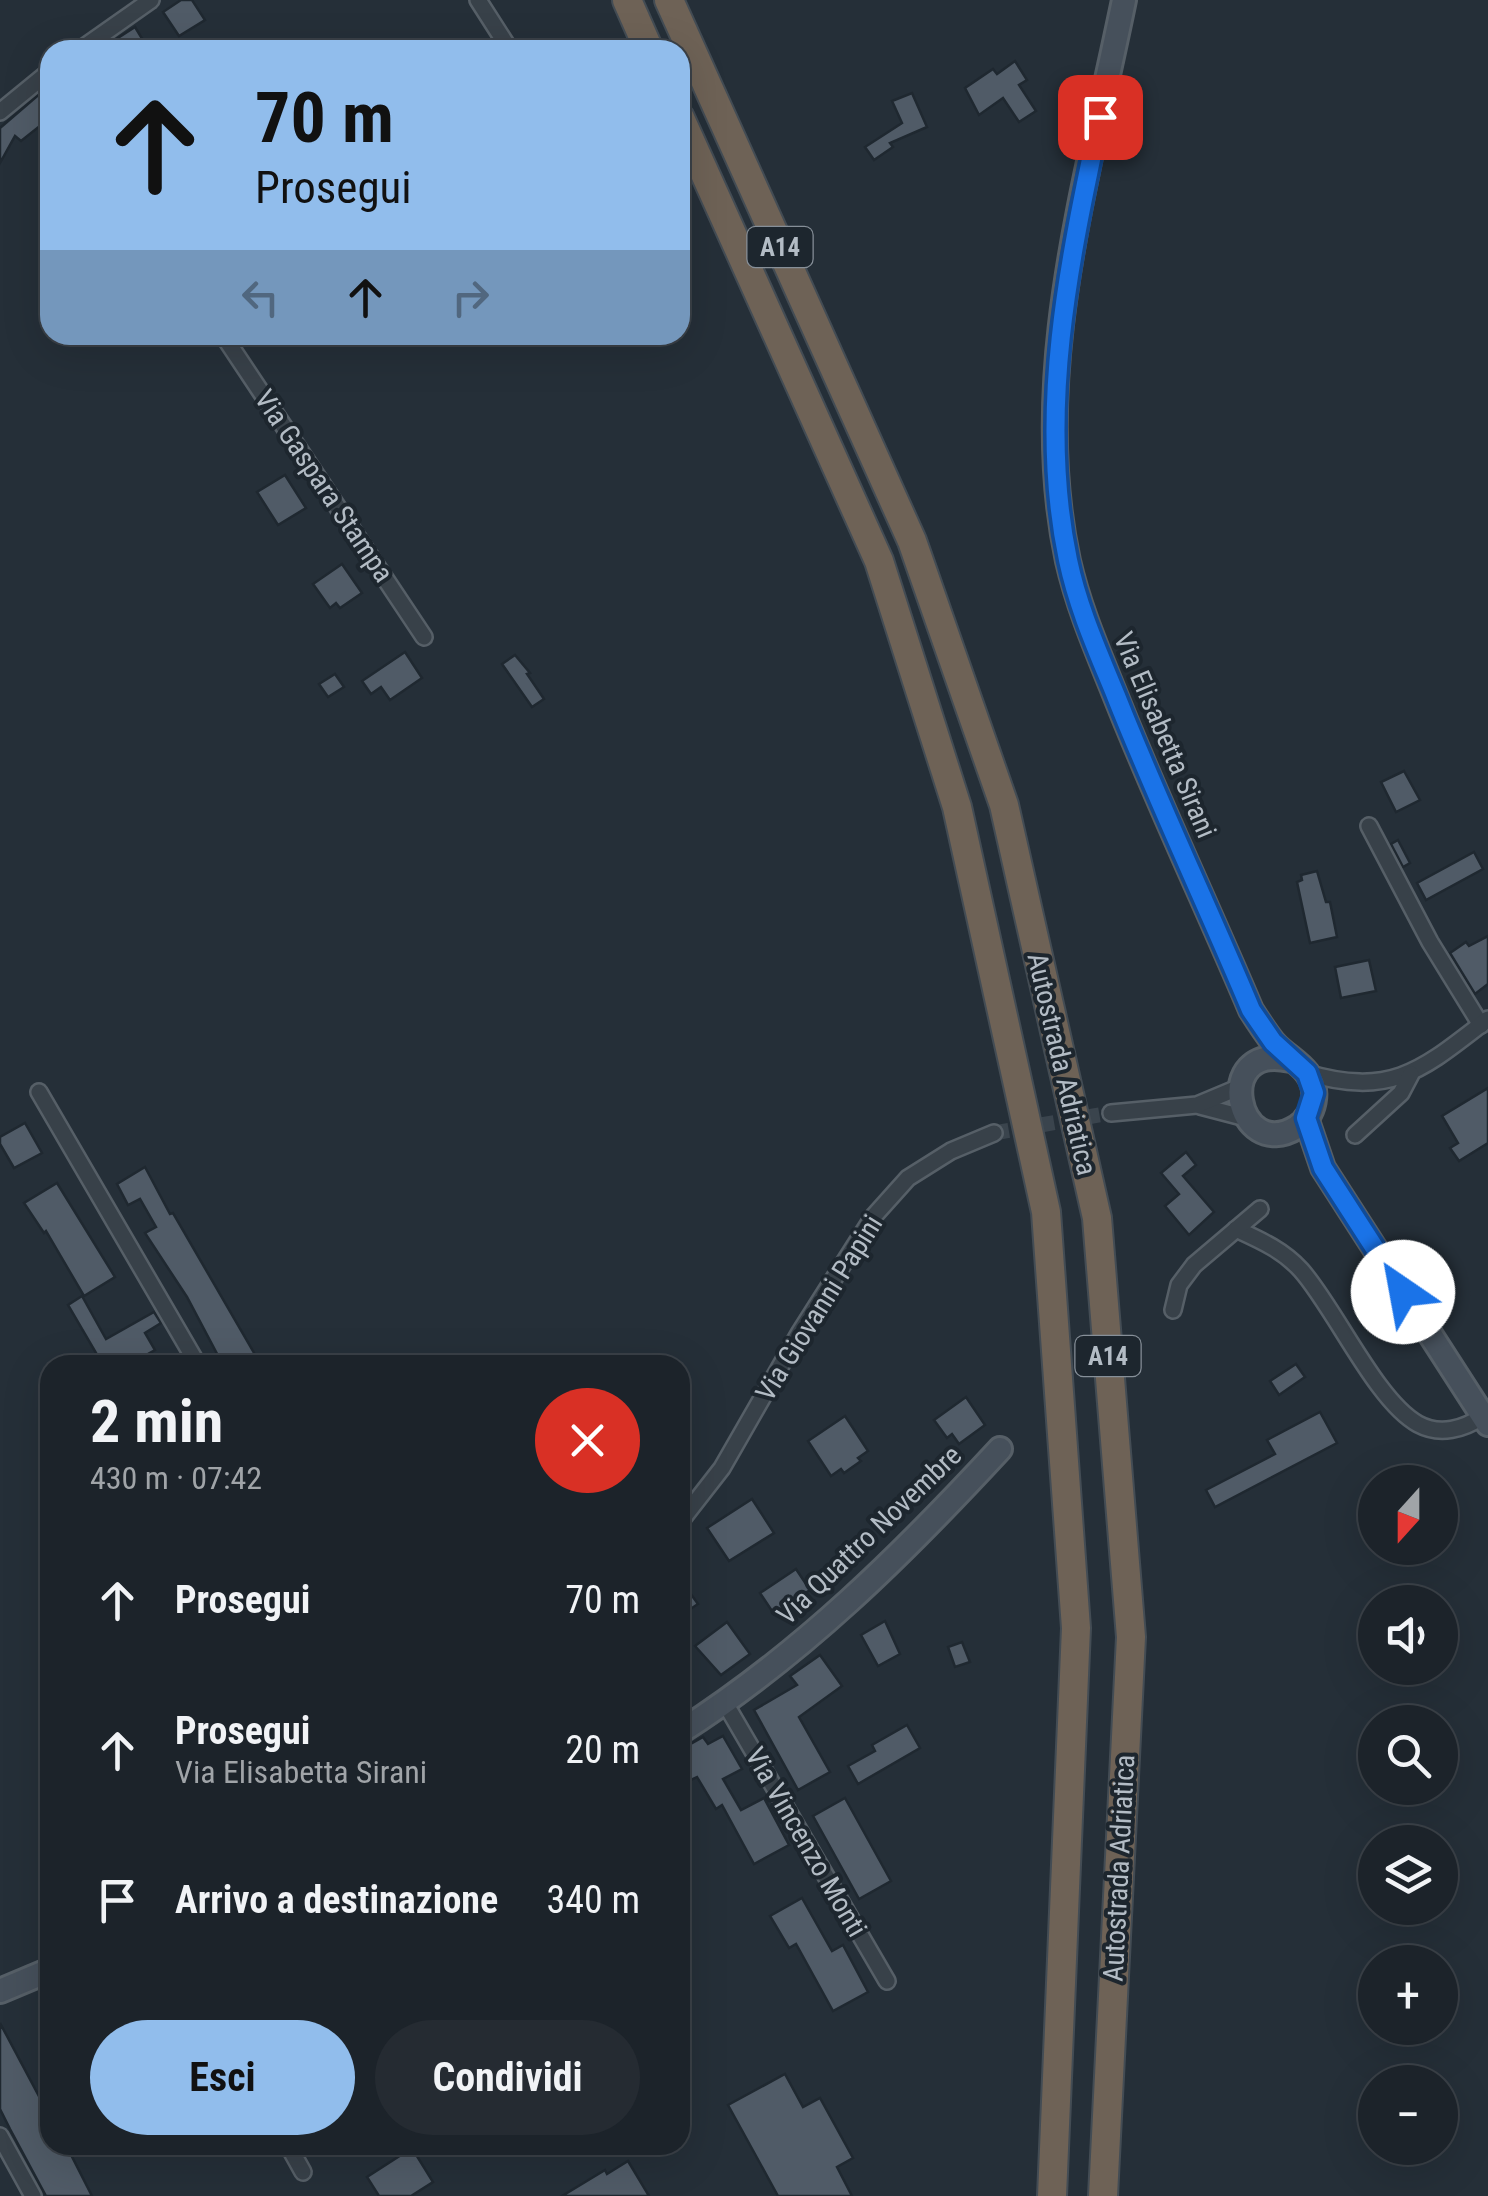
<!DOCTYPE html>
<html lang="it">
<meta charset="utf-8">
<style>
body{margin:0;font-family:"Roboto Condensed",sans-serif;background:#252b32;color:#f1f3f6;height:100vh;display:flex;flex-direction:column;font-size:38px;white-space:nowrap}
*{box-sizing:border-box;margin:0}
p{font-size:32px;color:#a0a4a8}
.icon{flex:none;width:55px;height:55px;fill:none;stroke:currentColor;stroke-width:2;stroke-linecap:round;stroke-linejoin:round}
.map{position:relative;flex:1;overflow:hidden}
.drawer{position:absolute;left:40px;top:1355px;width:650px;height:800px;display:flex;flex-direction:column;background:#1c232a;border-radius:30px;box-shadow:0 10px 40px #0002,0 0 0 2px #3a4047}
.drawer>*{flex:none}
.guide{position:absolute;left:40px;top:40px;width:650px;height:305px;border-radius:30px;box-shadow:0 10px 40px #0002,0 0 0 2px #3a4047;background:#91bdec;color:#111;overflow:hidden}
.needle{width:65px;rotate:201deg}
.controls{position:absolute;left:1358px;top:1465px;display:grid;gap:20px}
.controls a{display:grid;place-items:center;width:100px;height:100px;border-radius:50%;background:#1c232a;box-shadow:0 10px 40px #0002,0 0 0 2px #3a4047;font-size:50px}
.pin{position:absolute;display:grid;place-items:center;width:85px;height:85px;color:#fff;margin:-42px;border-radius:20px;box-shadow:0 5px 15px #0006}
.me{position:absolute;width:110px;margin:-55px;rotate:327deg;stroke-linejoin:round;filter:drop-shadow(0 0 8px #0008)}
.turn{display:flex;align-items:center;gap:35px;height:210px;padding:0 50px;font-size:45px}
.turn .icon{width:130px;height:130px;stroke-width:2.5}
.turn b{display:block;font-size:70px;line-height:85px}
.lanes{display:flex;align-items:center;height:95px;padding:0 50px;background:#0003;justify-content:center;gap:50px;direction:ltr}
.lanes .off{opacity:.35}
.round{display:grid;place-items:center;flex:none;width:105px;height:105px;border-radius:52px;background:#252b32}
.headline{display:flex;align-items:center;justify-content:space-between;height:170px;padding:0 50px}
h1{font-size:60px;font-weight:700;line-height:75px}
.cta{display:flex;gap:20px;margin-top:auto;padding:20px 50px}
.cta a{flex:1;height:115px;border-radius:60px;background:#91bdec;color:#111;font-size:40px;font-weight:700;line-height:115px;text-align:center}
.cta a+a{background:#252b32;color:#f1f3f6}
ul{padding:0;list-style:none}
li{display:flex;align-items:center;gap:30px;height:150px;padding:0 50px}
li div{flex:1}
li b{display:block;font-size:38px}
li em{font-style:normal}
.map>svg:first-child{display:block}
.building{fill:#505b67;stroke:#1f2830;stroke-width:2.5}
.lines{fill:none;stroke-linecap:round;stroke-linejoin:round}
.street-tunnel{stroke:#3a444d;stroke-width:15;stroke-dasharray:15 8;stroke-linecap:butt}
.street-casing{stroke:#565f67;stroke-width:20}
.secondary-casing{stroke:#565f67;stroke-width:28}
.highway-casing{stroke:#434c54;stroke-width:32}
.street{stroke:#384149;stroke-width:15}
.secondary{stroke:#46505b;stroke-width:22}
.highway{stroke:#6e6256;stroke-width:28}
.route-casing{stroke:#114b97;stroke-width:25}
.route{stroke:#1a73e8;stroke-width:18}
.labels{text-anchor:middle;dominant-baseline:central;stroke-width:8;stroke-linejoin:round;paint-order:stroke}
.shield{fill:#1d262e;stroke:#868f98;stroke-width:2.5}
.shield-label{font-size:25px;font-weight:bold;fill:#b3bcc5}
.street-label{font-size:28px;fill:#b3bcc5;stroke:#1d262e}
</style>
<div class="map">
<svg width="1488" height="2196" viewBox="0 0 1488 2196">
<rect width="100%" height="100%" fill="#252f38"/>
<!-- building -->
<g class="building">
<polygon points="181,0 192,0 205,20 179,36 163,12"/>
<polygon points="135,27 149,50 100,50 107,45"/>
<polygon points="1015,61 1027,80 1019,85 1036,111 1019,122 1003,98 979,115 965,88 993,69 997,74"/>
<polygon points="43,91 50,100 50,118 21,141 15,136 0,163 0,128"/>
<polygon points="912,93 927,127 890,143 893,147 874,160 865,147 902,123 892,101"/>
<polygon points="285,475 306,508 278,525 257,492"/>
<polygon points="342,564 362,593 340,608 336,603 330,608 313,584"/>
<polygon points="405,652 422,678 390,700 381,687 371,694 362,681"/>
<polygon points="515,655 530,673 527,674 544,699 532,707 502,664"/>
<polygon points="335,674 344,687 328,697 319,684"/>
<polygon points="1404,771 1420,800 1396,812 1381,782"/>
<polygon points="1398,840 1410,863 1403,867 1391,844"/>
<polygon points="1474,852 1483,869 1426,900 1417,883"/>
<polygon points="1317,871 1326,902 1330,902 1337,937 1310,943 1297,882 1302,880 1301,875"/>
<polygon points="1488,936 1488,984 1475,994 1450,953 1466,942 1469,946"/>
<polygon points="1369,960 1376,991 1341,998 1335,967"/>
<polygon points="1488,1088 1488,1143 1459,1161 1450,1148 1458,1143 1442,1116"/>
<polygon points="25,1123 42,1153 14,1168 0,1144 0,1137"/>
<polygon points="1186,1152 1196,1165 1183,1176 1214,1212 1189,1235 1165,1206 1179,1194 1161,1173"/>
<polygon points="145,1167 170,1214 173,1213 261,1365 223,1365 187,1297 145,1233 156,1227 140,1199 128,1205 117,1184"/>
<polygon points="57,1183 115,1277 84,1296 46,1231 44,1233 24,1203"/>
<polygon points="82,1296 106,1339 154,1312 161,1323 145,1333 155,1350 128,1365 103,1365 68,1305"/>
<polygon points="1296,1364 1305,1377 1279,1395 1270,1381"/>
<polygon points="966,1397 985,1425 959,1444 952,1434 947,1438 934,1420"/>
<polygon points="1320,1412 1337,1443 1215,1507 1206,1490 1275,1454 1267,1440"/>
<polygon points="845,1416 868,1451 858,1458 861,1461 844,1473 841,1469 831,1476 808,1441"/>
<polygon points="752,1499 774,1533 729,1561 707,1528"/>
<polygon points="796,1569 810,1590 774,1614 760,1593"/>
<polygon points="680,1579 698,1604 680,1616"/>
<polygon points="885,1621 900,1654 878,1666 861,1635"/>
<polygon points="727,1622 750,1654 721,1675 695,1646"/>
<polygon points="962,1642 970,1662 955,1667 948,1647"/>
<polygon points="820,1655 842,1686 799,1717 830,1772 798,1790 754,1710 797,1685 790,1676"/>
<polygon points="907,1725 920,1748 858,1784 848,1766 875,1751 872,1745"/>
<polygon points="723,1736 742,1769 723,1779 741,1810 764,1798 789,1845 754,1864 722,1805 716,1809 697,1777 680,1785 680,1750 703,1737 708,1744"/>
<polygon points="845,1798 891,1881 859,1899 813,1816"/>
<polygon points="802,1898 832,1951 843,1945 868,1992 833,2011 796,1944 789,1948 770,1916"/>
<polygon points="0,2023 50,2117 50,2145 66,2145 92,2196 46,2196 10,2129 0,2109"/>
<polygon points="785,2074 803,2107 820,2098 853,2158 837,2167 852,2196 778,2196 728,2105"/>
<polygon points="412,2148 433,2182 411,2196 379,2196 367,2177"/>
<polygon points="628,2161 649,2196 562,2196 605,2170 607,2174"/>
</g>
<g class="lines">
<!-- street-tunnel -->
<polyline class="street-tunnel" points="994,1133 1111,1113"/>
<!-- street casing -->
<g class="street-casing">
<g id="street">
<polyline points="478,0 510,50"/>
<polyline points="80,50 151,0"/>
<polyline points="0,112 50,71"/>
<polyline points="223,335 424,637"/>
<polyline points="1369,826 1430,942 1481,1025"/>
<path d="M1307,1073c86,25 116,-4 181,-54"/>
<polyline points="39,1092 198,1365"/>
<polyline points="1200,1106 1246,1118"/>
<polyline points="1111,1113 1197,1105 1240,1087"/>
<polyline points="1355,1135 1401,1093 1411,1074"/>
<path d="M1236,1229c24,11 47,21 65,41 34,38 75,131 117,154 22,12 46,5 65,-8"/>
<polyline points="1173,1310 1179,1285 1194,1265 1260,1209"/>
<polyline points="680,1522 722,1468 800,1332 873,1217 908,1178 951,1151 994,1133"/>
<polyline points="725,1703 887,1981"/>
<polyline points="0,2136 33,2196"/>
<polyline points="288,2145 303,2172"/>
</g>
</g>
<!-- secondary casing -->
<g class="secondary-casing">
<g id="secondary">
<path d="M1124,0c-37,182 -96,375 -56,561 11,48 30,91 48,136 42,106 91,209 135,313 7,11 14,22 22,32 10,12 25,19 34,31 13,17 8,42 -10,54 -61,38 -86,-86 -7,-67"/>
<polyline points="1306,1118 1323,1168 1488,1424"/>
<path d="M680,1732c122,-78 222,-177 320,-283"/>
<polyline points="0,1991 50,1970"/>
</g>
</g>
<!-- highway casing -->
<g class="highway-casing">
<g id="highway">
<polyline points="627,0 649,50"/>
<polyline points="669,0 912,541 1004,805 1097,1218 1131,1637 1103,2196"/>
<polyline points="680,118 879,561 957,807 1046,1212 1076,1628 1052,2196"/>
</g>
</g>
<!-- street -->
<use href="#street" class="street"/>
<!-- secondary -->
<use href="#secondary" class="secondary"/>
<!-- highway -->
<use href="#highway" class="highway"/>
</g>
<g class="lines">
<!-- route casing -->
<g class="route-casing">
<path id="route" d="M1100,117c-31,145 -63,295 -32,443 10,48 30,92 48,136 42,106 91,209 135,314l22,32 34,31 7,20 -8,25 17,50 80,124"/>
</g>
<!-- route -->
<use href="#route" class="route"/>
</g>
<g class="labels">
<!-- shield labels -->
<g class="shield">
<rect x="747.5" y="227" width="65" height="40" rx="8"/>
<rect x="1075.5" y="1336" width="65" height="40" rx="8"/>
</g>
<g class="shield-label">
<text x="780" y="247">A14</text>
<text x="1108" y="1356">A14</text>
</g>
<!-- street labels -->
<g class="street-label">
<text transform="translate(324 486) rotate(56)">Via Gaspara Stampa</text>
<text transform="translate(1165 735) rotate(67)">Via Elisabetta Sirani</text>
<text transform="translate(1062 1064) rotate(77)">Autostrada Adriatica</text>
<text transform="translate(819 1308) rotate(-58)">Via Giovanni Papini</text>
<text transform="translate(869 1535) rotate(-44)">Via Quattro Novembre</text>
<text transform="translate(806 1842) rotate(60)">Via Vincenzo Monti</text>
<text transform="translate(1119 1868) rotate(-87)">Autostrada Adriatica</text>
</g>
</g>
</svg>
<div class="controls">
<a><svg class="needle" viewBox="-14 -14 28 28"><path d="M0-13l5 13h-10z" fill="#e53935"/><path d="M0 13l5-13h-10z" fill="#a0a4a8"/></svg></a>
<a><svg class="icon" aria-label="sound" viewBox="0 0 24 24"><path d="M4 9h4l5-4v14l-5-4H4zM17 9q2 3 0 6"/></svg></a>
<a><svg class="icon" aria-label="search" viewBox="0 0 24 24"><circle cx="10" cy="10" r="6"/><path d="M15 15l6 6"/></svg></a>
<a><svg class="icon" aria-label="layers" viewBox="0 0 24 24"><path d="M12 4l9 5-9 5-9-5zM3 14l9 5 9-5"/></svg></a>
<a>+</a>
<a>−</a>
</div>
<div class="pin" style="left:1100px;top:117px;background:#d93025"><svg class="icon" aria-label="arrive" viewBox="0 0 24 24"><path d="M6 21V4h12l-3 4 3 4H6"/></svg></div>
<svg class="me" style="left:1403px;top:1292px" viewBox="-20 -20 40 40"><circle r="19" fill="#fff"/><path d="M0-13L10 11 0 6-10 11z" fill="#1a73e8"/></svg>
<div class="guide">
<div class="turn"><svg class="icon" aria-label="ahead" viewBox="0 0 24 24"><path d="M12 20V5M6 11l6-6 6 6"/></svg><div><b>70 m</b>Prosegui</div></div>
<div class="lanes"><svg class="icon off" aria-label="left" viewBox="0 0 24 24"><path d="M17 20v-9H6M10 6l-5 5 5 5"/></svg><svg class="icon" aria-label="ahead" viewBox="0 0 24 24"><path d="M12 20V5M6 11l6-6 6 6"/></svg><svg class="icon off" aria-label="right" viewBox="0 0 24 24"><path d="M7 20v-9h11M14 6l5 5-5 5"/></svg></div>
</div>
<section class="drawer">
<div class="headline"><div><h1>2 min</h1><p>430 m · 07:42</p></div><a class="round" style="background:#d93025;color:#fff"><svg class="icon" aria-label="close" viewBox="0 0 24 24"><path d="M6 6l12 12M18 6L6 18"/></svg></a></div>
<ul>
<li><svg class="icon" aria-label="ahead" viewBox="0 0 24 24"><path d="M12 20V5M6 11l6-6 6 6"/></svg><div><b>Prosegui</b></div><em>70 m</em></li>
<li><svg class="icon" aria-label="ahead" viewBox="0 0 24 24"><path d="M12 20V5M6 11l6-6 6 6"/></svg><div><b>Prosegui</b><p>Via Elisabetta Sirani</p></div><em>20 m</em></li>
<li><svg class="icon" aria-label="arrive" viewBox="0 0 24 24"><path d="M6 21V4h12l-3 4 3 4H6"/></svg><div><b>Arrivo a destinazione</b></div><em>340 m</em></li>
</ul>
<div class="cta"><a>Esci</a><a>Condividi</a></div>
</section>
</div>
